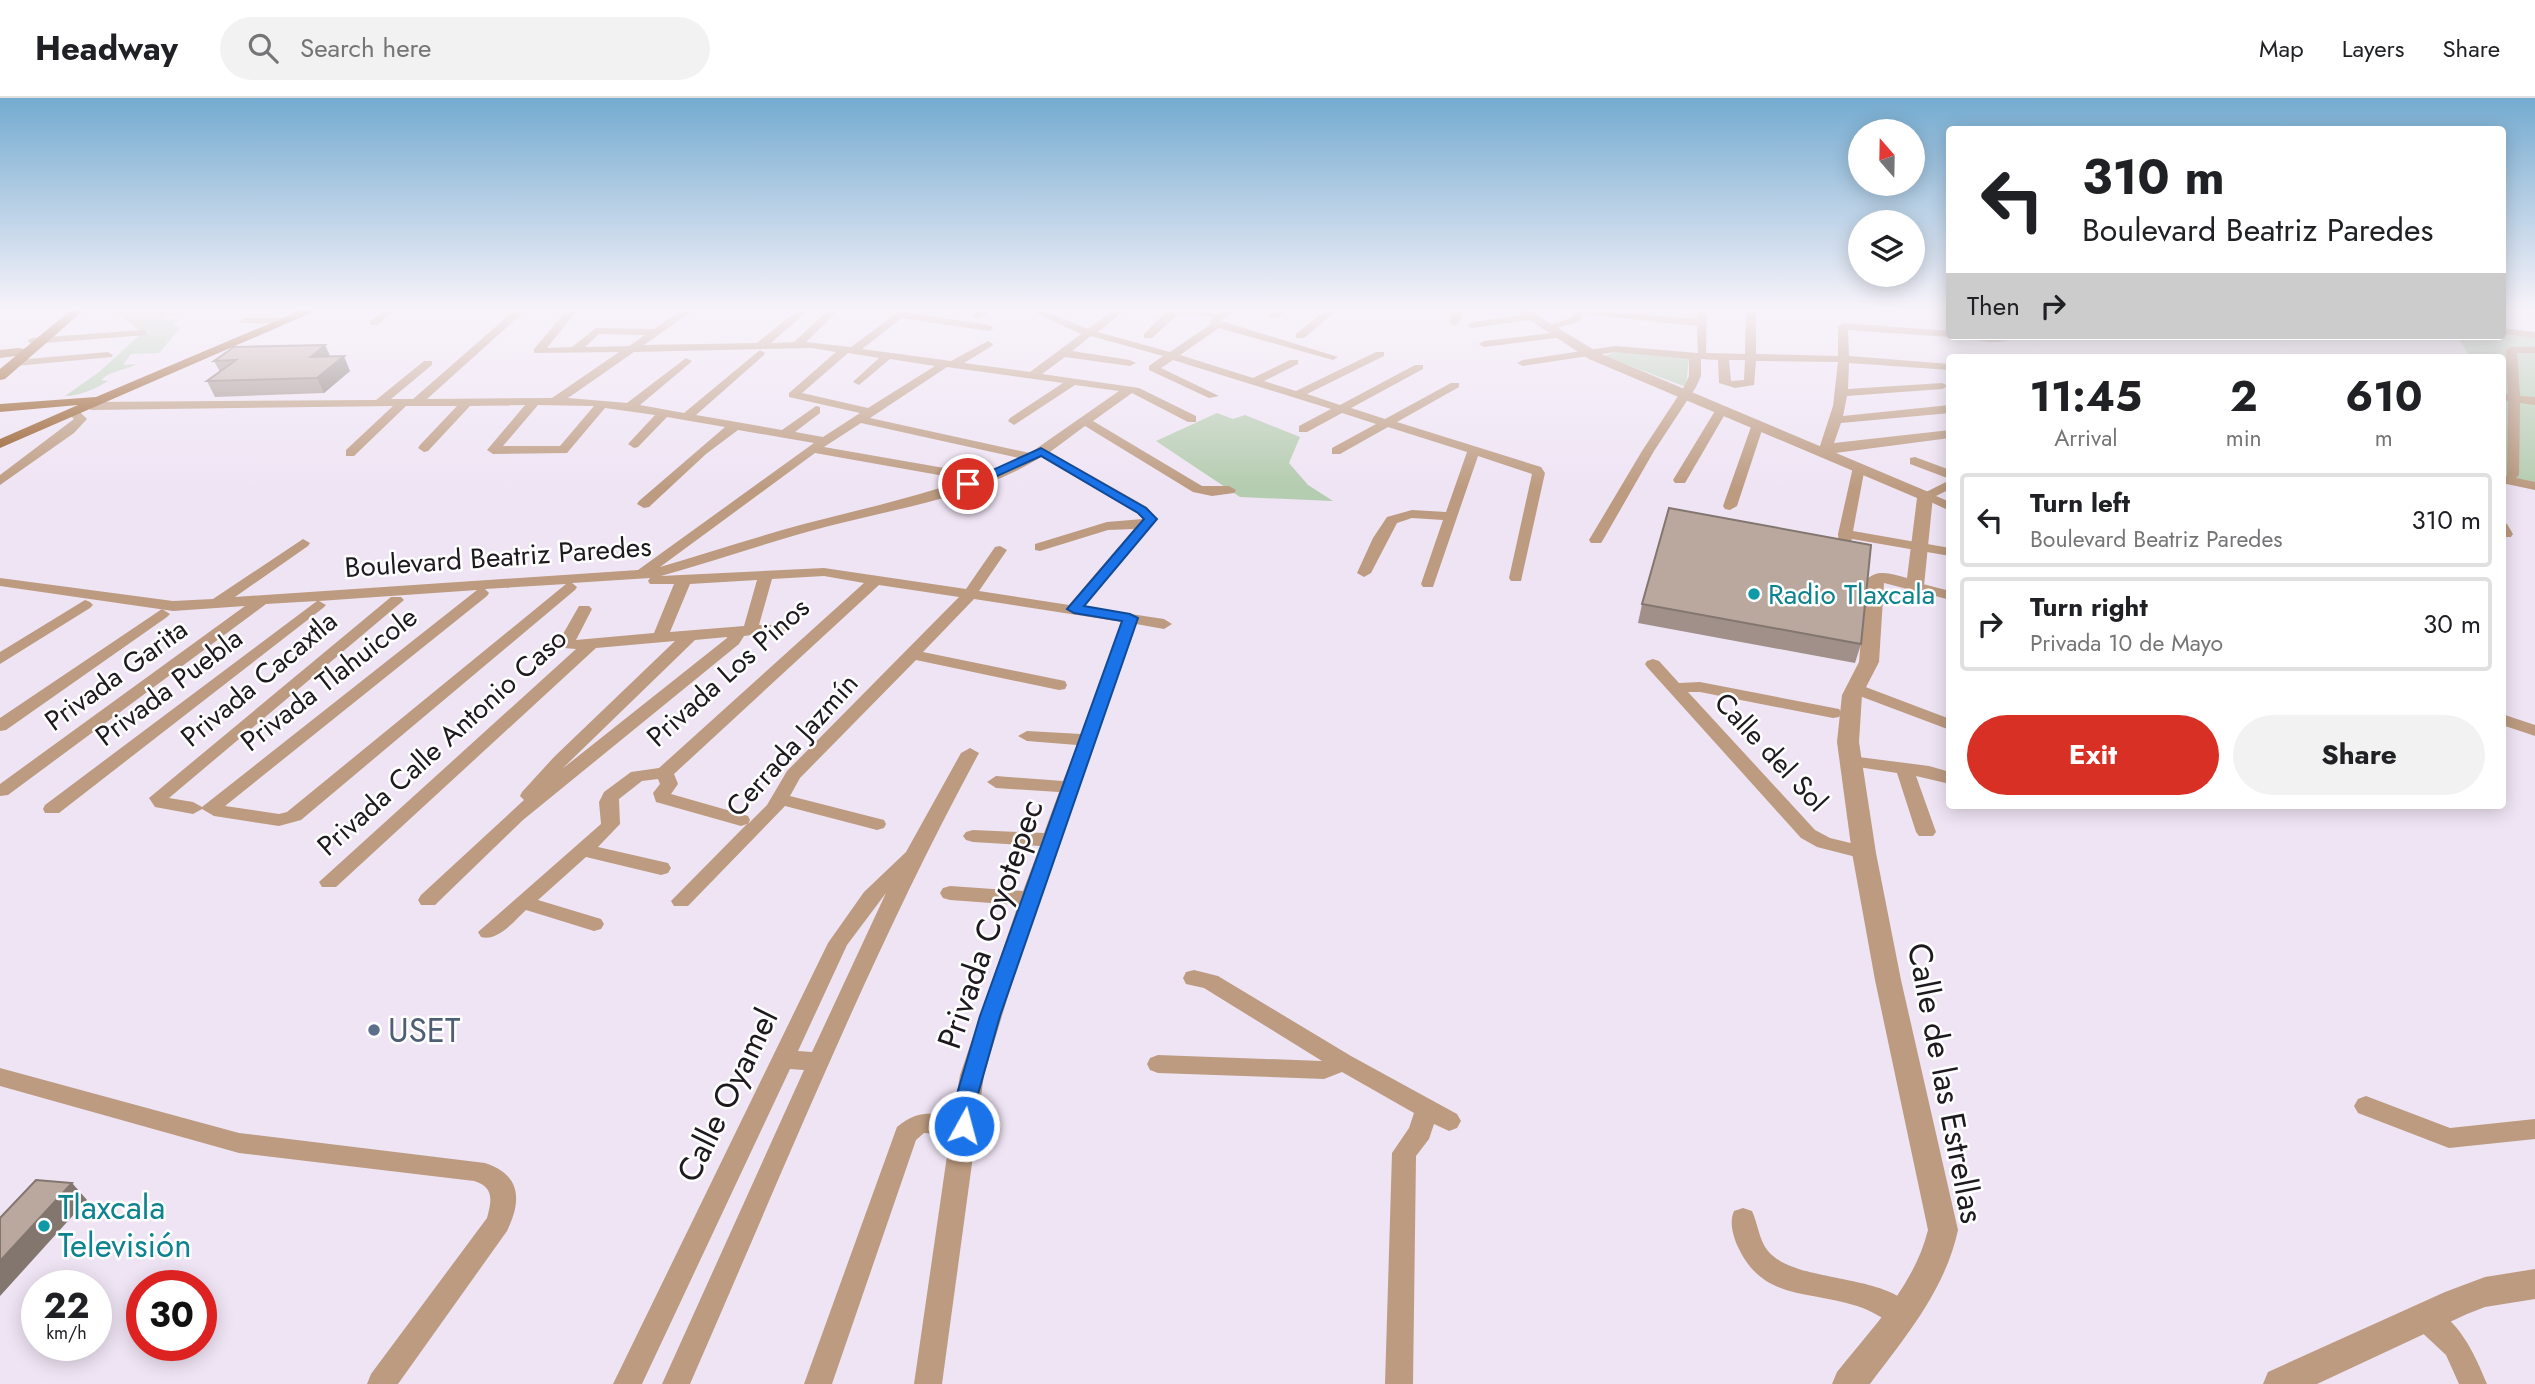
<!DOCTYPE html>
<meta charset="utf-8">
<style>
body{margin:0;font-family:Jost,sans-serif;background:#f2f2f2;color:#202124;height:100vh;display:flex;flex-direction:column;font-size:26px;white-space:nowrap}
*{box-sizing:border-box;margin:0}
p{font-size:23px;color:#757577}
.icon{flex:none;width:38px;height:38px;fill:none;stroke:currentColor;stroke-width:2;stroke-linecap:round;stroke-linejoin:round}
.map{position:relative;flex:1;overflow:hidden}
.sheet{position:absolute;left:1946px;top:256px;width:560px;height:455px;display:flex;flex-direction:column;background:#fff;border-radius:7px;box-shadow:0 4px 18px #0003}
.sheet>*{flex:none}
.top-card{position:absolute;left:1946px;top:28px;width:560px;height:214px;border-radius:7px;box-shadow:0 4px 18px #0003;background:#fff;color:#202124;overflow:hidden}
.needle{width:46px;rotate:340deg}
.controls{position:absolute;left:1848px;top:21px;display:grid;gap:14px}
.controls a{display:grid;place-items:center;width:77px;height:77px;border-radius:50%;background:#fff;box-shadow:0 4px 18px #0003;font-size:35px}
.speed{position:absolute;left:21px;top:1172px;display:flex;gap:14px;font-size:35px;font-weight:700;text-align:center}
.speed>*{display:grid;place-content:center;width:91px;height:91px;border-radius:50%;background:#fff;box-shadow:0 4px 18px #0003;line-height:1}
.speed small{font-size:18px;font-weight:400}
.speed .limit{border:10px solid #d22;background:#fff;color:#111}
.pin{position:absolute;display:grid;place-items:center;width:60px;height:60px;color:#fff;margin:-30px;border:4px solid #fff;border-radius:50%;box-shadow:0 2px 7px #0007}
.me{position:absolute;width:77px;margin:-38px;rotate:7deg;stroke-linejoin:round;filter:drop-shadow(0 0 5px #0008)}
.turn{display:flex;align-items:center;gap:24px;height:147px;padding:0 21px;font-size:32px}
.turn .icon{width:91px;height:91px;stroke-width:2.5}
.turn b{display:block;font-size:49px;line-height:60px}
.then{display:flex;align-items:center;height:66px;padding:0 21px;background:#0003;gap:14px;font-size:26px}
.eta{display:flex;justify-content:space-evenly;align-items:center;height:119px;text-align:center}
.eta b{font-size:42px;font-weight:700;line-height:49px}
.primary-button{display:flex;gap:14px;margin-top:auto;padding:14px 21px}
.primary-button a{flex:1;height:80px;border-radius:42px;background:#d93025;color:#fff;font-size:28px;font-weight:700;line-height:80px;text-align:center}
.primary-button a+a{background:#f2f2f2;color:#202124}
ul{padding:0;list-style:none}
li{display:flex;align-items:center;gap:21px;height:94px;margin:0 14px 10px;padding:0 7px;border:4px solid #e0e0e0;border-radius:7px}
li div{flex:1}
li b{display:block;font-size:26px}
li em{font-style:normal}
header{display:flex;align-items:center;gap:42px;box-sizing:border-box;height:98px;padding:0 35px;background:#fff;border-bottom:2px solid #e0e0e0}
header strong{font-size:33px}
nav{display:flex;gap:38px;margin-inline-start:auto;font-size:24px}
.search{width:490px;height:63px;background:#f2f2f2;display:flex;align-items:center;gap:18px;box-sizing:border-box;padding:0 24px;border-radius:38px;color:#757577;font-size:26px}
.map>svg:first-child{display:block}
.green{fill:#b4ccaf}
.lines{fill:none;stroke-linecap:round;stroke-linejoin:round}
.minor{fill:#bc9b80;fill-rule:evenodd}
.tertiary{fill:#bc9b80;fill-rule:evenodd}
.secondary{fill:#a5744d;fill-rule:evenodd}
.primary{fill:#935822;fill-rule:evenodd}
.wall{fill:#a09089}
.shaded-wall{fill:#82766f}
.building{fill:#baa89f;stroke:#82766f;stroke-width:2}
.route{fill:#1a73e8;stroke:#114b97;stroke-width:2}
.culture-dot{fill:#0f9aa8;stroke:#fff;stroke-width:2.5}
.service-dot{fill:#5c6f8a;stroke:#fff;stroke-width:2.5}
.labels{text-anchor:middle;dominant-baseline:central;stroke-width:5;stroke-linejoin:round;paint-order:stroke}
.street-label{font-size:28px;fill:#1d191f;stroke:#fff}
.culture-label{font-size:28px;fill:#0d838f;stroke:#fff;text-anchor:start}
.near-street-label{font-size:33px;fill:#1d191f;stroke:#fff}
.near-service-label{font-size:33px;fill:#4e5e75;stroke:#fff;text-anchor:start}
.near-culture-label{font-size:33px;fill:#0d838f;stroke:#fff;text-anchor:start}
</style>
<header>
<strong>Headway</strong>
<div class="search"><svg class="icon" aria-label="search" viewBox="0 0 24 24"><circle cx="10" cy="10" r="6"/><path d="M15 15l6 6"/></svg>Search here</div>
<nav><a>Map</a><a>Layers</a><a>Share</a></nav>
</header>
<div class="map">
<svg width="2535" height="1286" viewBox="0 0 2535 1286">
<rect width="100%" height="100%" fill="#efe4f4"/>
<!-- green -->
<g class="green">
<path d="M113,211h65l2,1 -3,5 -14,2 -2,3 19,-1 -7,7 8,1 -22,26 -28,1 -8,11 14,-1c-13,7 -26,6 -36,16l7,1c-13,8 -28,15 -43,15l34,-24 43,-39z"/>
<polygon points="2503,234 2535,238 2535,385 2503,378 2502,259 2470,259 2457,238 2502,238"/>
<polygon points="1618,253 1689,260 1686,289 1604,258"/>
<polygon points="1217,315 1233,321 1245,317 1300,339 1289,365 1308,387 1333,403 1240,399 1156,343"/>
</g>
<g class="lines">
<!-- minor -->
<g class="minor">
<polygon points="385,211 396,211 378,227 370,227 370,223"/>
<path d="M516,211h11l-100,90 125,-1 67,-46 -85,1v-4l34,-40h10l-31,39 25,-1 24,-19 58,1 29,-20h12l-51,36 113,-2 42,-34h11l-39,34 23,-1 35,-33h11l-34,33 45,5 51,-38h9l-2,4 80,12 5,3 -5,3 -87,-13 -40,31 89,12 37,-20 5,3 -1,2 -28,17 66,9 51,-38 -55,-25h13l49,20 27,-20h11l-28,23 72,20 41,-28 -2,-2 5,-5 -35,-4 -27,25h-8v-4l25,-25h28l21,5 6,-5h11l-14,12 117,36 -5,3 -114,-32 -39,27 73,23 37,-18h8v4l-34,17 32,10 80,-39h8v4l-77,38 33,11 75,-40h8v4l-72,39 34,11 66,-36h8v4l-62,35 144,45 4,6 -24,108h-10l-2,-3 23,-104 -54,-18 -45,131h-10l-2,-3 22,-64 -31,-2 -15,5 -26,50 -7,4 -7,-4 16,-35 14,-21 25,-7 34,2 21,-60 -79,-25 -48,27h-8v-6l44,-24 -34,-11 -35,19h-8v-6l32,-17 -158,-49 -12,8 58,28 -10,2 -60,-28v-4l14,-10 -72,-20 -19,15 58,9 6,3 -6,3 -65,-9 -23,17 97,14 57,28v6h-8l-56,-29 -39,28 109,65h27l7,4 -2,3 -22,3 -19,-4 -108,-66 -35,26 97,55 10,12 -73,88 80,12 8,5 -8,5 -28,-5 -113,323 -39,128 -42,309h-28l36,-249 -26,-2 -8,7 -84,244h-28l93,-257c21,-17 31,-13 56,-12l7,-40 58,-170 -68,-5 -7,-2 -3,-5 3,-5 7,-2 73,5 17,-45 -67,-4 -7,-2 -3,-4 3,-4 7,-2 71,3 15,-41 -63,-4 -9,-6 9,-6 67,5 14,-36 -50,-4 -9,-5 9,-5 54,3 41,-112 -148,-23 -51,53 142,29 2,4 -2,4 -6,1 -143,-30 -116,118 -10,18 94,24 2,4 -2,4 -7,2 -92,-24 -97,100h-14l-3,-5 76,-77 -6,2 -85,-24 -3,-9 7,-9 -2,-5 -16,2 -23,18 1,25 -22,23 70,16 3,5 -3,5 -7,2 -75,-18 -48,43 63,19 3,5 -3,5 -7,2 -68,-21c-12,11 -28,32 -45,27l-3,-5 123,-108 -2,-22 5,-10 27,-20 28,-4 205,-185 -40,-7 -52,3 -13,46h27l2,3 -2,3 -42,5 -5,8 -216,176 -88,85h-14l-3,-5 3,-5 103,-95 -4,-4 2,-4 32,-35 121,-116 -79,7 -260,239h-14l-3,-5 257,-233 -12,-1 -5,-7 20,-35h10l3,3 -16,31 78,-7 20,-49h-24l-2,-3 2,-3 -78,5 5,4 -2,3 -274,230 -22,6 -65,-10 -12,-7 -9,5 -38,-7 -6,-9 242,-201h10l3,3 -235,198 24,4 9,5 275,-217 -158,11 7,4 -3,3 -264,205h-14l-2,-4 2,-4 272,-204 -51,3 -258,191 -8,1v-12l245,-178 -72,5 -173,-25v-8l173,23 40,-2 90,-60 7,4 -2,3 -73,51 403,-27 176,-127 -76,-13 -32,24 -57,53 -5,1 -7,-4 2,-3 86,-74 -58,-10 -29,30 -4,1 -6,-4 27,-29 -50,-7 -38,45 -74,1 -6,-4 38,-45 -55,1 -42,45 -4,1 -6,-4 2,-3 37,-39h-51l-52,50h-8v-6l47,-44 -302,4 -6,-4 6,-4 285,-2 48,-39h8v4l-41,34h22zM599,236l46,1 -16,11 -44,1zM811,250l25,4 -47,41v4l71,16 -37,24 -28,-5 25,-19v-6l-4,-1 -34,24 -86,-15 68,-60 1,-2 -5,-3 -76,63 -44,-8 50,-42 2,-2 -6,-3 -59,45 -59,-5 66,-46zM848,255l31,5 -24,22 -2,2 6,3 31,-26 45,7 -67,42 -66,-15zM947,269l116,16 -53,35 -2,3 6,4 61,-40 44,6 -89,62 -160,-35zM538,307l56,1 -34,40h-57zM861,325l158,35c-69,32 -142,47 -215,66 -48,13 -96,29 -144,43l155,-114 135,24 6,-4 -6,-4 -126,-22zM1041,359l96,56 6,6 -36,3 -72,22v6l5,1 68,-21 26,-1 -65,76 -90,-14 28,-41 -7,-4 -5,1 -29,42 -142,-21 -163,8c56,-16 111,-35 168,-50 70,-18 150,-30 212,-69zM757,482l-13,46 -74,6 20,-48zM566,486l-279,228 -8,2 -54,-8 262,-210 2,-3 -4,-4zM879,487l80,12 -172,174 -20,34 -19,19 2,-4 -2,-4 -77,-22 7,-10 -4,-10zM727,539v1l-165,131 133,-129z"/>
<polygon points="981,211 993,211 981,220 973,220 973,216"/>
<polygon points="1276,211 1287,211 1278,220 1270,220 1269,218"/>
<polygon points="1327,211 1338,211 1304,240 1296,240 1296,236"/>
<polygon points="1453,211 1463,211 1459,225 1454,228 1449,225"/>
<path d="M1578,211l119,10v-10h10l-1,44 39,1 1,-45h10v45l82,2v-30l5,-3 107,8v5h4l-4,1 -102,-7 1,26 101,8v6l-101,-7 -1,26 94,-6 6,3 -6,3 -95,7 -4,20 107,-11v8l-109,10 -7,20 116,-13v8l-130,17 -2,-3 15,-46 5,-44 -82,-1 -2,24 -19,3 -16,-5 -1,-23 -17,-1v17l-5,11 -42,64 -51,89 -2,3h-10l-2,-3 53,-89 42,-64 5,-11v-17l-74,-7 -92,14 -6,-3 6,-3 92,-14 83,7 -1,-27 -113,-12 -5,8 -31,8 -5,-3 28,-9zM1729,262h16l-1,20 -13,1z"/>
<polygon points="1531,216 1536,219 1535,221 1472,230 1467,227 1472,224"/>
<polygon points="245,220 286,220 291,223 286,226 241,225 240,223"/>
<polygon points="2502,230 2535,234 2535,240 2502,236"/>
<polygon points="142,232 146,233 146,237 32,246 27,243 32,240"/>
<polygon points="1559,234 1564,237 1563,239 1484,249 1479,246 1484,243"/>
<path d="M1967,238h39l4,3c-9,6 -34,3 -43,-3z"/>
<polygon points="2511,249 2535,249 2535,255 2517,255 2520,298 2535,299 2535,307 2520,305 2519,377 2516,380 2535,384 2535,392 2502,385 2502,377 2507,378 2508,303 2502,302 2502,296 2508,296 2506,252"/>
<polygon points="108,254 113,257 112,259 16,268 10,265 16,262"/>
<polygon points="1718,308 1728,311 1685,385 1675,385 1673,382"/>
<polygon points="70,312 78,312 87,321 74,335 0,387 0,377 74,321 68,315"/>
<polygon points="1758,322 1764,326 1737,408 1730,412 1725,411 1723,408 1752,326"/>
<polygon points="1915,359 1950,372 1950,381 1910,366 1910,360"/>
<polygon points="1859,365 1865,369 1853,433 1950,450 1950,458 1852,441 1849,448 1839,448 1838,436 1853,369"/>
<polygon points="1950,382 1950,391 1936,398 1950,404 1950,413 1918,398"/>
<polygon points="2502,425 2507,426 2513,436 2511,439 2502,439"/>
<polygon points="1915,484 1950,493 1950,502 1910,491 1908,488 1910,485"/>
<polygon points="85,502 90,504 93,507 90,510 0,566 0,554"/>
<polygon points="162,511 170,516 167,519 6,632 0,633 0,620"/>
<polygon points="1653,561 1659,563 1679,585 1700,584 1839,611 1842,615 1839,619 1833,620 1700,594 1688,594 1815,732 1830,740 1871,750 1874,755 1871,760 1864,761 1817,749 1801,740 1647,569 1645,566 1647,563"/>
<polygon points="1855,585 1950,621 1950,632 1849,594 1847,590"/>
<polygon points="2502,616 2535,627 2535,638 2502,627"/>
<path d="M970,650l9,5c-110,203 -196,419 -289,631h-28l142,-314 -14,-1 -148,315h-29l215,-441 36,-51 42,-40 55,-99zM886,795l-74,159 -14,-1 49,-106z"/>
<polygon points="1851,658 1929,668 1950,674 1950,686 1916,678 1936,734 1933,738 1919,738 1916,734 1897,675 1845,667 1842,663 1845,659"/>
<polygon points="1194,872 1218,878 1351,958 1457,1016 1461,1023 1457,1030 1449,1033 1434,1026 1429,1041 1416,1058 1413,1286 1385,1286 1392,1055 1409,1030 1414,1015 1342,974 1324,981 1158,975 1150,972 1147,966 1150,960 1158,957 1322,963 1204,890 1186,886 1183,880 1186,874"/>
<path d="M0,970l239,65 246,30c36,12 37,37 22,68l-109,153h-31l4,-10 116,-156c5,-18 7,-31 -13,-37l-235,-28 -239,-67z"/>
<polygon points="2366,998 2450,1030 2535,1021 2535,1041 2449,1050 2358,1015 2354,1008 2358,1001"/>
<path d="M1743,1110l9,3c6,13 7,29 16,40 28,34 128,21 147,63l-4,9 -10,4c-15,-6 -28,-16 -44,-21 -48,-16 -94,-5 -119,-59 -5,-11 -9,-25 -4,-36z"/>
<path d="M2425,1206c34,14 49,49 62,80h-28l-13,-29 -31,-29 -4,-9 4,-9z"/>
</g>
<!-- tertiary -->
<g class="tertiary">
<path d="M1513,211h14l72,44 332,140 2,3 -9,90 -9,5 -31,-8 -5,79 -17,33 -3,47 17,111 25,127 57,250c-13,60 -52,106 -88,154h-38l5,-12c35,-44 77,-86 91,-142l-53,-250 -23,-127 -15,-111 5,-47 17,-33 7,-82c12,-12 26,-6 41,-2l10,-80 -328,-139z"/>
<polygon points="2535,1171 2535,1201 2485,1209 2467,1216 2317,1286 2263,1286 2268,1274 2445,1194 2485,1179"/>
</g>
<!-- secondary -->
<polygon class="secondary" points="19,250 24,251 24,257 0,260 0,252"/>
<!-- primary -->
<g class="primary">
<polygon points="72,211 85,211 5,281 0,282 0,271"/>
<polygon points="304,211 320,211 0,350 0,341 78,307 0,314 0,306 96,299"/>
</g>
</g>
<!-- wall -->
<g class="wall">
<polygon points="330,259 350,273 324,295 215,299 207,283 220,274 214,263"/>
<polygon points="1642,506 1861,546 1855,565 1638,525"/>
</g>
<!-- shaded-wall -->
<g class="shaded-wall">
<polygon points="325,247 332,262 311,259"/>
<polygon points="344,258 350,273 324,295 317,280"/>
<polygon points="72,1085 87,1102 0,1198 0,1163"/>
</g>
<!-- building -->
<g class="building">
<polygon points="325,247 311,259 344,258 317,280 207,283 236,262 214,263 234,249"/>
<polygon points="1669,410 1871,447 1861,546 1642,506"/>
<polygon points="36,1082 72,1085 0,1163 0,1120"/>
</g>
<!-- sky -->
<linearGradient id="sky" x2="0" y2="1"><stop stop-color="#74abd0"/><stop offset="0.54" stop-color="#f8f3fa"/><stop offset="1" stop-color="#f8f3fa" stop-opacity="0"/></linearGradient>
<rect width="2535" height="391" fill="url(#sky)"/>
<!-- route -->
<polygon class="route" points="1041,350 1146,410 1157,421 1084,508 1130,516 1138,520 1000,918 978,996 972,1034 964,1037 956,1034 953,1028 957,996 980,918 1122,523 1074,515 1067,511 1144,421 1138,415 1041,358 973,389 962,386"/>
<!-- markers -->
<g class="culture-dot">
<circle cx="1754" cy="496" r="7"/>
<circle cx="44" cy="1128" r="7"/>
</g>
<circle class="service-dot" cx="374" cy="932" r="7"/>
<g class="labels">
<!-- street labels -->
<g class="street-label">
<text transform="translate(498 459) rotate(-4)">Boulevard Beatriz Paredes</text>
<text transform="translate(728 574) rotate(-42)">Privada Los Pinos</text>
<text transform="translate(116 577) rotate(-36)">Privada Garita</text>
<text transform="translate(259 581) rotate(-40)">Privada Cacaxtla</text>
<text transform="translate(329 581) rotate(-38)">Privada Tlahuicole</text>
<text transform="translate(169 589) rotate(-37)">Privada Puebla</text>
<text transform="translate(442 644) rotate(-42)">Privada Calle Antonio Caso</text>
<text transform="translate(792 647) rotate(-48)">Cerrada Jazmín</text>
<text transform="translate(1771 654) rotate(47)">Calle del Sol</text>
</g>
<!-- culture labels -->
<g class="culture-label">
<text x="1768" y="496">Radio Tlaxcala</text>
</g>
<!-- near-street labels -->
<g class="near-street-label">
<text transform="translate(990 826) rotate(-71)">Privada Coyotepec</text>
<text transform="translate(1946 985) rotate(79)">Calle de las Estrellas</text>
<text transform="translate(727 997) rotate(-64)">Calle Oyamel</text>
</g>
<!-- near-service labels -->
<g class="near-service-label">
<text x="388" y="932">USET</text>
</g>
<!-- near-culture labels -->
<g class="near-culture-label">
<text x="58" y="1109">Tlaxcala<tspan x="58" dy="38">Televisión</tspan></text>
</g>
</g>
</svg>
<div class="controls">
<a><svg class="needle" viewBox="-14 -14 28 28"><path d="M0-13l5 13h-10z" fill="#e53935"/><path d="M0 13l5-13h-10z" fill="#757577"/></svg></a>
<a><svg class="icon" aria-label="layers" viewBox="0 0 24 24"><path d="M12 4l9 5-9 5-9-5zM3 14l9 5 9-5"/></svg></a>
</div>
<div class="speed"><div>22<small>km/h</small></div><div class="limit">30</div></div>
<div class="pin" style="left:968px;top:386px;background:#d93025"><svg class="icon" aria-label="arrive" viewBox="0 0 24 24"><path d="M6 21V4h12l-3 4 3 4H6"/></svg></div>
<svg class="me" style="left:964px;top:1028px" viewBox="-20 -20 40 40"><circle r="17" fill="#1a73e8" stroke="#fff" stroke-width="3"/><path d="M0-11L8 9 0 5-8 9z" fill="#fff"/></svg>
<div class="top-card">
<div class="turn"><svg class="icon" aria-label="left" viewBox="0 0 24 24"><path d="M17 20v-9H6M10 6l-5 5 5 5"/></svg><div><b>310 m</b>Boulevard Beatriz Paredes</div></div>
<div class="then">Then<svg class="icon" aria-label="right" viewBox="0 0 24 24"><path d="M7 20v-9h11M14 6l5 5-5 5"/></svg></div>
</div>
<section class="sheet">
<div class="eta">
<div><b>11:45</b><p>Arrival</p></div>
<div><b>2</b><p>min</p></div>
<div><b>610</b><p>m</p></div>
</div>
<ul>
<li><svg class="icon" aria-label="left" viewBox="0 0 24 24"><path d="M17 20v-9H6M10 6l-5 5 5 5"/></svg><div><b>Turn left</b><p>Boulevard Beatriz Paredes</p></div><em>310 m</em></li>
<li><svg class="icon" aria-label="right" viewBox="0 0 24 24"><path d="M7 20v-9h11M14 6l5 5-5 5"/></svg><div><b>Turn right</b><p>Privada 10 de Mayo</p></div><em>30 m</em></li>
</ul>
<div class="primary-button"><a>Exit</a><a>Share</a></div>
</section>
</div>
